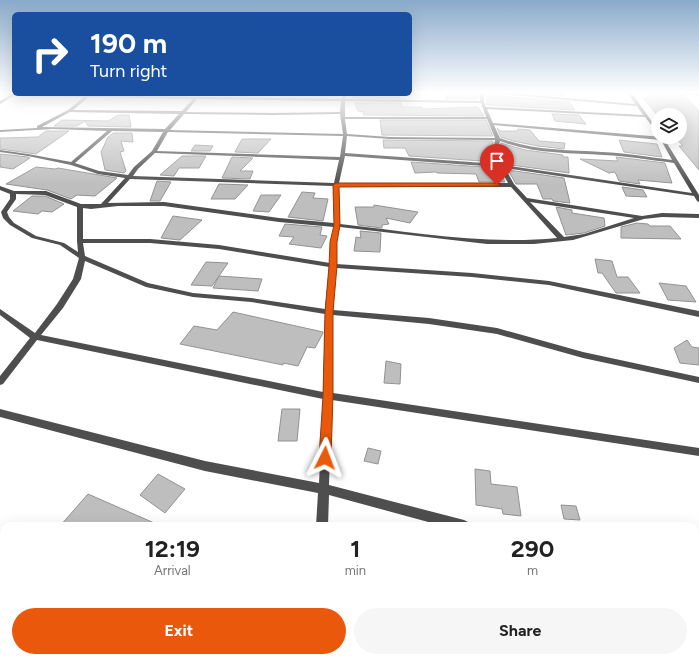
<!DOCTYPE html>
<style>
body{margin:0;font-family:Figtree,sans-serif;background:#f6f6f6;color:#222;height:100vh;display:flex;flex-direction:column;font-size:15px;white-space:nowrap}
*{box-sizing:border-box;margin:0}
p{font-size:13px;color:#767676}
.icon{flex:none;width:22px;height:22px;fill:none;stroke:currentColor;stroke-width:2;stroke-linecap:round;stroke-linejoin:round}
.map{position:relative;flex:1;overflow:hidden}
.sheet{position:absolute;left:0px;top:522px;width:699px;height:140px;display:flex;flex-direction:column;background:#fff;border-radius:12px 12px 0 0;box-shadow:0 4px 16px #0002}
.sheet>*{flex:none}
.top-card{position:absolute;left:12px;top:12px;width:400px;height:84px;border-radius:6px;box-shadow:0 4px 16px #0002;background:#1a4fa0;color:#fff;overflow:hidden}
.controls{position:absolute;left:651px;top:108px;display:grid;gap:8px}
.controls a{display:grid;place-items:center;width:36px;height:36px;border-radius:50%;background:#fff;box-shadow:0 4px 16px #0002;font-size:20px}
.pin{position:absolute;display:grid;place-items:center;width:34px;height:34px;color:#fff;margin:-41px -17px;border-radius:50% 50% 50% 0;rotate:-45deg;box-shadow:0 0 4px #0007}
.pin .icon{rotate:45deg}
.me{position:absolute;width:44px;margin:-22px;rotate:3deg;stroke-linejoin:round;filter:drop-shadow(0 0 3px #0008)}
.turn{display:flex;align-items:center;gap:14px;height:84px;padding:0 12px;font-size:18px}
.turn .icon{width:52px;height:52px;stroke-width:2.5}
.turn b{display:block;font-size:28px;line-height:34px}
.eta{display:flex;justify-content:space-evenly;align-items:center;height:68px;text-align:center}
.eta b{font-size:24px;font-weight:700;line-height:28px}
.action{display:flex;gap:8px;margin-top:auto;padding:8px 12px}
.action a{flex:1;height:46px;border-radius:24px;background:#ea580c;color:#fff;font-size:16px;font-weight:700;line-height:46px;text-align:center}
.action a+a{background:#f6f6f6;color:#222}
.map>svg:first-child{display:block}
.building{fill:#bebebe;stroke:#929292}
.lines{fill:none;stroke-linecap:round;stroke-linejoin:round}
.street{fill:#4e4e4e;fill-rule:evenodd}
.secondary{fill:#1b1b1b;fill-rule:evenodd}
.route{fill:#ea580c;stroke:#983908}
</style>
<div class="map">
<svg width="699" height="662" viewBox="0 0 699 662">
<rect width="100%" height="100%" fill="#fff"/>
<!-- building -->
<g class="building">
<polygon points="515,92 562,92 565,96"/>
<polygon points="478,93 478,99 446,99 446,94"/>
<polygon points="646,93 684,95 699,111 699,170 679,146 683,146 675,137 680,137 680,115 658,116 643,98 649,98"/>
<polygon points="352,94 399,94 400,98 353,98"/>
<polygon points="486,95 569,102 575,110 487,105"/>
<polygon points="355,103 401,103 402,107 422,107 422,109 478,107 484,116 363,115 364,112 358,111"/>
<polygon points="552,114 579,115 586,124 555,121"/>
<polygon points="118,115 129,115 131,127 88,126 85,121 77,126 54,126 62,120 108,121"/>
<polygon points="380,120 486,120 493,136 382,135"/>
<polygon points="497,128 500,131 518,131 518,129 530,130 539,141 565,143 564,149 538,146 513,141 501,137"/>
<polygon points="46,131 69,131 36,154 0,149 0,138 38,137"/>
<polygon points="113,133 132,133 133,142 121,141 124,151 120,152 126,171 124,173 105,170 101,152 108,137 107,138"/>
<polygon points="242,139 271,139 258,153 235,152"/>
<polygon points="383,140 493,141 492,152 496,162 409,156 405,148 384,148"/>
<polygon points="619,140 657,144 662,157 624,152"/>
<polygon points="501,143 525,150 563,155 563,157 568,157 569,173 504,164 499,151"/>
<polygon points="195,145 213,146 210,151 191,151"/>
<polygon points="0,154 28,157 30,158 13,169 0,167"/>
<polygon points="182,156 206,156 199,168 179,168 174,176 160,175"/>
<polygon points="232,157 253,158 240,171 253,171 250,179 222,178"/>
<polygon points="616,157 665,163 672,183 638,180 640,184 619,181 615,172 609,173 580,159 618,161"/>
<polygon points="411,162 498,168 505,182 479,182 476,174 437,173 436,172 415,173"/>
<polygon points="36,167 55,169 58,168 117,178 95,196 77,195 71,199 47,190 6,184"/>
<polygon points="508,170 564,178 570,203 553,201 552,199 543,199 537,184 516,184"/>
<polygon points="157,181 171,182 160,201 150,201"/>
<polygon points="219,184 248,185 235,199 211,199"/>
<polygon points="622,187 643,190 647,197 626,196"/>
<polygon points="302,192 315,193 313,198 328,199 323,221 288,217"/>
<polygon points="261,195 281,195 269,212 253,211"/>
<polygon points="32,196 45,196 64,204 52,212 42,211 38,214 13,211"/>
<polygon points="374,205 418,212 410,223 386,218 389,224 382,225 382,228 358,225 355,207 374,207"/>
<polygon points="556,207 572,210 572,213 604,218 605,226 584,233 566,235"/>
<polygon points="173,216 202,220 180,240 161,238"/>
<polygon points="637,223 648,224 650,226 670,226 681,239 621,238 621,227"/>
<polygon points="285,224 322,227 320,235 327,236 321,248 289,244 294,237 279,236"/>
<polygon points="360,231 381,233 380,252 354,251 356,237 361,238"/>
<polygon points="595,259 612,261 617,277 628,277 640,293 616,293 602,273 598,273"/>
<polygon points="206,262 228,263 212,286 191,285"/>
<polygon points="219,276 262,279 258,291 213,288"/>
<polygon points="659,283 686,286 696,302 668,300"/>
<polygon points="233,312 323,332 323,333 315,348 307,347 298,366 283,363 283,365 180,344 194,326 217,330"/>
<polygon points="687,340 692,347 699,348 699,365 680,363 674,348"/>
<polygon points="386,361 401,364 400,384 384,383"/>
<polygon points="282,409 300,409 297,441 278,441"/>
<polygon points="368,448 381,451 378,464 364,461"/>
<polygon points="475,469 490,471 491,484 517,487 521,516 503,514 502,509 476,505"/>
<polygon points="158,474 185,489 165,513 140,495"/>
<polygon points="88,494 161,526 60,526"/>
<polygon points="561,505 576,506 580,520 564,519"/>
</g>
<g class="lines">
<!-- street -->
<g class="street">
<path d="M480,92h18l137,12 -8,-12h4l27,38v4l-13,-17 -158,-8 6,14 170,14 36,58v7l-2,-1 -3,-5 -189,-28 9,16 13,14 115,18 20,-3 37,1v4l-37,-1 -18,2 -71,21 -39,4h-47l-147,-17 -4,15v22l136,9 77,8 150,30v6l-150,-32 -77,-8 -136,-9 -3,42 96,8 68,10 86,24 116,25v6l-116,-25 -86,-24 -68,-10 -96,-9v78l366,55v8l-367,-56 -3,85 135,35 4,2 2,4h-27l-114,-31 -1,31h-12l2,-33 -113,-22 -205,-54v-8l205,52 114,22 4,-84 -286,-59 -34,44 -3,1v-9l30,-38 -30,-23v-6l35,24 22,-29 16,-25 6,-21 -19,-13 -28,-7 -22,-13 -7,-7 -2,-6 9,-13v-5l-10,-4v-4l14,5h32l35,13h20l24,-26 -27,-4 -27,-9 -43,-9 -28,-4v-2l28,4 43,8 36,-31 -54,-2 -53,3v-2l37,-2v-2l31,-16 16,-13 -71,-1 -1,-2 330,5v-4l2,-1 2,1 -1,4 135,2zM484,93l153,13 6,9 -157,-8 -2,-5zM89,97l104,2 -11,12 -109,-1zM197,99l144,2 -1,11 -67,1 -87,-1zM345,101l136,2 5,14h-141zM70,112l109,2 -14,15 -123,-2zM184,114l89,1 67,-1 3,20 -173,-4zM345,119h142l8,19 -105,-1 -43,-3zM494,125l167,15 11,20c-23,-3 -46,-7 -70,-8 -34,-2 -69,-1 -102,-14zM112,131l51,1 -11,19 -18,16 -6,8 -29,-4 -24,-8zM168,132l175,4 -3,21 -183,-6zM347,136l43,3 105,1 -2,11 5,13 -153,-11zM500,141c33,13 69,12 104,14 23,1 47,5 70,8l18,30 -189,-28 -6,-14zM155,153l184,7 -5,23 -201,-7 5,-7zM345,156l154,11 9,16h-169zM130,179l203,7 1,37 -55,-5 -115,-16 -56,1zM339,187h172l46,51c-72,7 -145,-6 -217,-14zM16,194l29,1 32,12v34l1,11 -14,-9 -28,-7 -22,-13 -5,-6 -2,-5 9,-13zM530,202l104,16 -50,16 -20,3zM118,206h46l115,16 55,5 -4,15v21l-111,-18 -69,-6h-67v-31l8,1zM83,243h67l69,6 110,18 -4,42 -74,-11 -58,-5 -45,-10 -63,-27zM85,261l61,26 47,10 58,5 74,12 -2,78 -282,-57 22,-27 18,-29z"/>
<polygon points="679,92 699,94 699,96 681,93"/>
<polygon points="0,556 4,557 4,569 0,568"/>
<polygon points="695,581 699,582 699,594 695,593"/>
<polygon points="217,658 236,658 238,662 219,662"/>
<rect x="308" y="658" width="14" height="4"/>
</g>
<!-- secondary -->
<polygon class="secondary" points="14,93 17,94 0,104 0,101"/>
</g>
<!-- sky -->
<linearGradient id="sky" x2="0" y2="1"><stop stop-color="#89aaca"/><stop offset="0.5" stop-color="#fff"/><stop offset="1" stop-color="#fff" stop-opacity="0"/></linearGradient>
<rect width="699" height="185" fill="url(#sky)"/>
<!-- route -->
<polygon class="route" points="497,183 500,185 499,186 339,187 340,225 337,242 337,266 333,312 333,396 331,458 329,462 325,463 321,462 319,458 323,396 325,312 329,266 330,242 334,225 333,185 336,183"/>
</svg>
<div class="controls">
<a><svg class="icon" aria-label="layers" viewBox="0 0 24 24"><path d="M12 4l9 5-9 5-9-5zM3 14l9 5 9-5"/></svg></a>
</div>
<div class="pin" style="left:497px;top:185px;background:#d93025"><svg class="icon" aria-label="arrive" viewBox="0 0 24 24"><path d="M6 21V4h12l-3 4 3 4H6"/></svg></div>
<svg class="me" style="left:325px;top:458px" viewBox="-20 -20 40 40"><path d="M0-17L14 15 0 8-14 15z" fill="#ea580c" stroke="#fff" stroke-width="4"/></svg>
<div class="top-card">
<div class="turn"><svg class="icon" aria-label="right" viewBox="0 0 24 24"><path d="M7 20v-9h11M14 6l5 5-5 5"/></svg><div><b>190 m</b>Turn right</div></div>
</div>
<section class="sheet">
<div class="eta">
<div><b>12:19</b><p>Arrival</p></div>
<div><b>1</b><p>min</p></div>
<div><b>290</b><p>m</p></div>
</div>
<div class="action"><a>Exit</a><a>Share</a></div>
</section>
</div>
